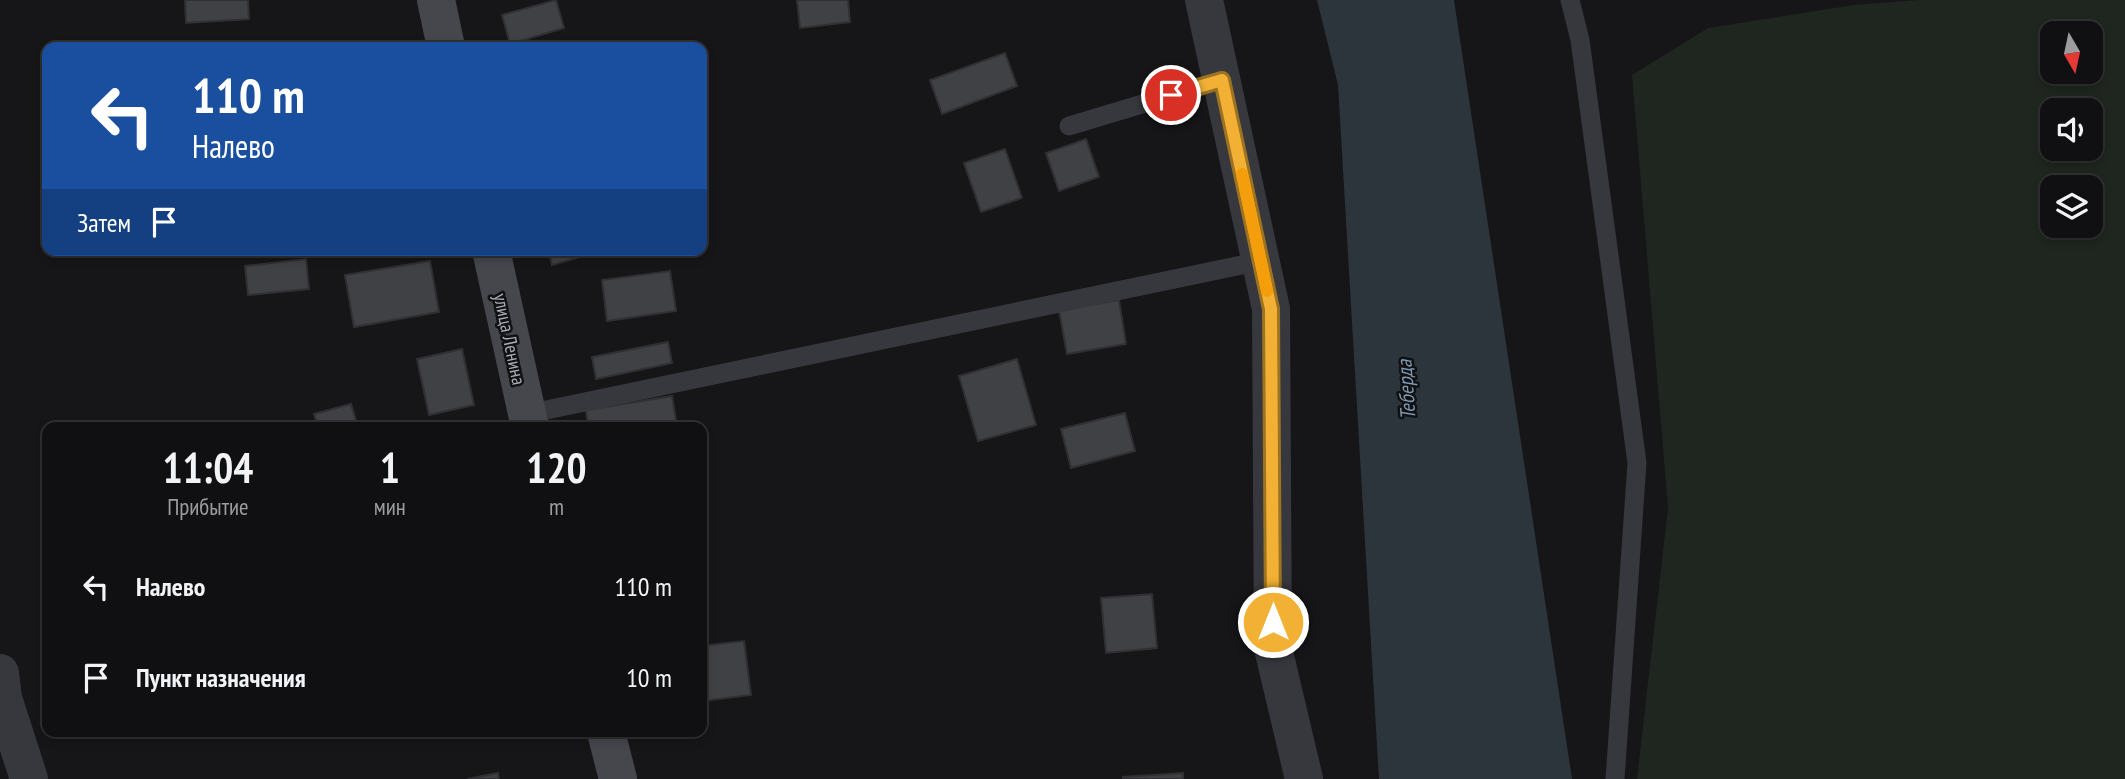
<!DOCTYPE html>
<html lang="ru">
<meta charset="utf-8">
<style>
body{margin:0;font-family:"PT Sans Narrow",sans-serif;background:#1e1e20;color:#f1f3f6;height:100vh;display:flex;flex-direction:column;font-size:26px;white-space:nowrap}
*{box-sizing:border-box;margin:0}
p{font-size:23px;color:#9c9d9f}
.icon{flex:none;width:38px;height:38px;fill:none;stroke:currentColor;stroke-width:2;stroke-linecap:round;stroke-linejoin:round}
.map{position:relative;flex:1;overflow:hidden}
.sheet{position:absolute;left:42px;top:422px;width:665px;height:315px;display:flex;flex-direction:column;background:#101012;border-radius:14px;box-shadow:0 4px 10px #0003,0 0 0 2px #303032}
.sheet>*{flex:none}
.guide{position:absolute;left:42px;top:42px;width:665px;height:214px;border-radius:14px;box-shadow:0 4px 10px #0003,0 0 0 2px #303032;background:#1a4fa0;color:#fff;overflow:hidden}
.needle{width:46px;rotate:171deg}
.controls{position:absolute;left:2040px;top:21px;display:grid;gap:14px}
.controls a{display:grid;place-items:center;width:63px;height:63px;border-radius:14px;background:#101012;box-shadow:0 4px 10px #0003,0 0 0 2px #303032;font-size:35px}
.pin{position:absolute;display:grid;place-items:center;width:60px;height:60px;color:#fff;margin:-30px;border:4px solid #fff;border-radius:50%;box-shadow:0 2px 7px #0007}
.me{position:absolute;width:77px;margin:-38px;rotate:0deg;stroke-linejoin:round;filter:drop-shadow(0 0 5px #0008)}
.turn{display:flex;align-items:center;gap:24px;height:147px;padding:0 35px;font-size:32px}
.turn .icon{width:91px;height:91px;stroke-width:2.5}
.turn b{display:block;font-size:49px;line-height:60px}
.then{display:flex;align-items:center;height:66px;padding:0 35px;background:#0003;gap:14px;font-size:26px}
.eta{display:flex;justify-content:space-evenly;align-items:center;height:119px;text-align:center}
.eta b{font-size:42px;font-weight:700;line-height:49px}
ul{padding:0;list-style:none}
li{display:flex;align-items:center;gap:21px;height:91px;padding:0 35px}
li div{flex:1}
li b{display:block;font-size:26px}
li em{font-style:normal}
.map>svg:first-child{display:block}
.green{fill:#1e261f;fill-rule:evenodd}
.water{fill:#2c353c}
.building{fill:#404145;stroke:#303034;stroke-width:2}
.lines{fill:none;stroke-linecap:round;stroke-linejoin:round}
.lane{stroke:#37383d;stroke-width:19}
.street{stroke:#37383d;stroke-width:38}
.secondary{stroke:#45474d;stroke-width:38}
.route-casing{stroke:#9d7322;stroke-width:18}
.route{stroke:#f2b134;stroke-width:12}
.slow{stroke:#f59e0b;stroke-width:12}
.labels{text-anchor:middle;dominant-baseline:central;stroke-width:5;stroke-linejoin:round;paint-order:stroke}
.street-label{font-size:19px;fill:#a8adb8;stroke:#111113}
.water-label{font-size:21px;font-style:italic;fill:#7f9bb3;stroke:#111113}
</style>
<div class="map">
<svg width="2125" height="779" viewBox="0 0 2125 779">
<rect width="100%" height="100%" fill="#161618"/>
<!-- green -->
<path class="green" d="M1919,0h206v779h-488l31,-271 -36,-433 76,-47 146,-23zM2053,33h38v39h-38zM2053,110h38v39h-38zM2053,187h38v39h-38z"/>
<!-- water -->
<polygon class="water" points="1317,0 1454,0 1572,779 1379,779 1338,85"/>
<!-- building -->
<g class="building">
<polygon points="185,0 248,0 249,19 186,23"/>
<polygon points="556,0 564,28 510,44 502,15"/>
<polygon points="797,0 848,0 850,22 800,28"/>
<polygon points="1005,53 1017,86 942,114 930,80"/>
<polygon points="1086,139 1099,177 1059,191 1046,153"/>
<polygon points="1005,149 1022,198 981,212 964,163"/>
<polygon points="556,250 604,250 552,265 549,252"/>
<polygon points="306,259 309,289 248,295 245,266"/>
<polygon points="430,261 439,312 354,327 345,275"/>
<polygon points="670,271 676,311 607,321 602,280"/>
<polygon points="1119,300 1126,344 1067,354 1059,310"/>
<polygon points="668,342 672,363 596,379 592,357"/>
<polygon points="462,349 474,405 429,415 417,359"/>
<polygon points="1017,359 1036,425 978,441 959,376"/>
<polygon points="672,396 677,426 588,427 586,410"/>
<polygon points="351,404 358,427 318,427 314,414"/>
<polygon points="1125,413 1135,451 1071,468 1061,429"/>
<polygon points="1152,594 1157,648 1106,653 1101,598"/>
<polygon points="744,641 751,695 702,701 702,646"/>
<polygon points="498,773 499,779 467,779"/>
<polygon points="1183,773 1183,779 1123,779 1123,777"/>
</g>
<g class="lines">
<!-- lane -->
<g class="lane">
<polyline points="1570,0 1580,40 1637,463 1615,779"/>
<polyline points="1069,126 1222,80"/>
<polyline points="527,414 1261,261"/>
</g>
<!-- street -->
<g class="street">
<polyline points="1204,0 1271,309 1273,648 1304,779"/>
<polyline points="0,673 3,698 29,779"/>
</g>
<!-- secondary -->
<g class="secondary">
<polyline points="436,0 446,47"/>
<polyline points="491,250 530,427"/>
<polyline points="606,732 618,779"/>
</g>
</g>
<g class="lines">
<!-- route casing -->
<g class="route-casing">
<polyline id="route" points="1171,95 1222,80 1271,309 1273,622"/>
</g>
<!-- route -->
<use href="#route" class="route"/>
<!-- slow -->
<polyline class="slow" points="1242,174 1267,291"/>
</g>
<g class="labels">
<!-- street labels -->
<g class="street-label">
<text transform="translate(510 339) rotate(78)">улица Ленина</text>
</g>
<!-- water labels -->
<g class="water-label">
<text transform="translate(1406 390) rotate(-94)">Теберда</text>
</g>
</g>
</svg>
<div class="controls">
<a><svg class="needle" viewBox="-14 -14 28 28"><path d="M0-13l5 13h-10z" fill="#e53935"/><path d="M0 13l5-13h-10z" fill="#9c9d9f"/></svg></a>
<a><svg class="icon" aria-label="sound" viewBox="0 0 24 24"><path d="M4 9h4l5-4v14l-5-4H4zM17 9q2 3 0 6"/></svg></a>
<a><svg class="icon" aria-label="layers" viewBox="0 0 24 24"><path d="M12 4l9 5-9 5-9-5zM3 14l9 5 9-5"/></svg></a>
</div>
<div class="pin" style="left:1171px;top:95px;background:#d93025"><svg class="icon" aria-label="arrive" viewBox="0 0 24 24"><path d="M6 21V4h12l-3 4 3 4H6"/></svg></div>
<svg class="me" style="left:1273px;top:622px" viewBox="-20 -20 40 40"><circle r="17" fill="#f2b134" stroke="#fff" stroke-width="3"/><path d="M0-11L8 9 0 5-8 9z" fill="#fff"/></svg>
<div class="guide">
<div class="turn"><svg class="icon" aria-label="left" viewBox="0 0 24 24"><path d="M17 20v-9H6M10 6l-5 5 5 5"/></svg><div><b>110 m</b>Налево</div></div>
<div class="then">Затем<svg class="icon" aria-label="arrive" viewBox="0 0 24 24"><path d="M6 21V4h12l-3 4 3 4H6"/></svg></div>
</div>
<section class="sheet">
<div class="eta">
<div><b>11:04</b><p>Прибытие</p></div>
<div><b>1</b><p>мин</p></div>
<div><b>120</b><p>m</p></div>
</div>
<ul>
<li><svg class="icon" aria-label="left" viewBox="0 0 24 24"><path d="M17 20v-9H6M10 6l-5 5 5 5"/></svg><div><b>Налево</b></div><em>110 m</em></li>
<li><svg class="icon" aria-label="arrive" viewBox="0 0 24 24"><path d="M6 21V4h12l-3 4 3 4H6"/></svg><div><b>Пункт назначения</b></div><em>10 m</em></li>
</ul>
</section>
</div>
